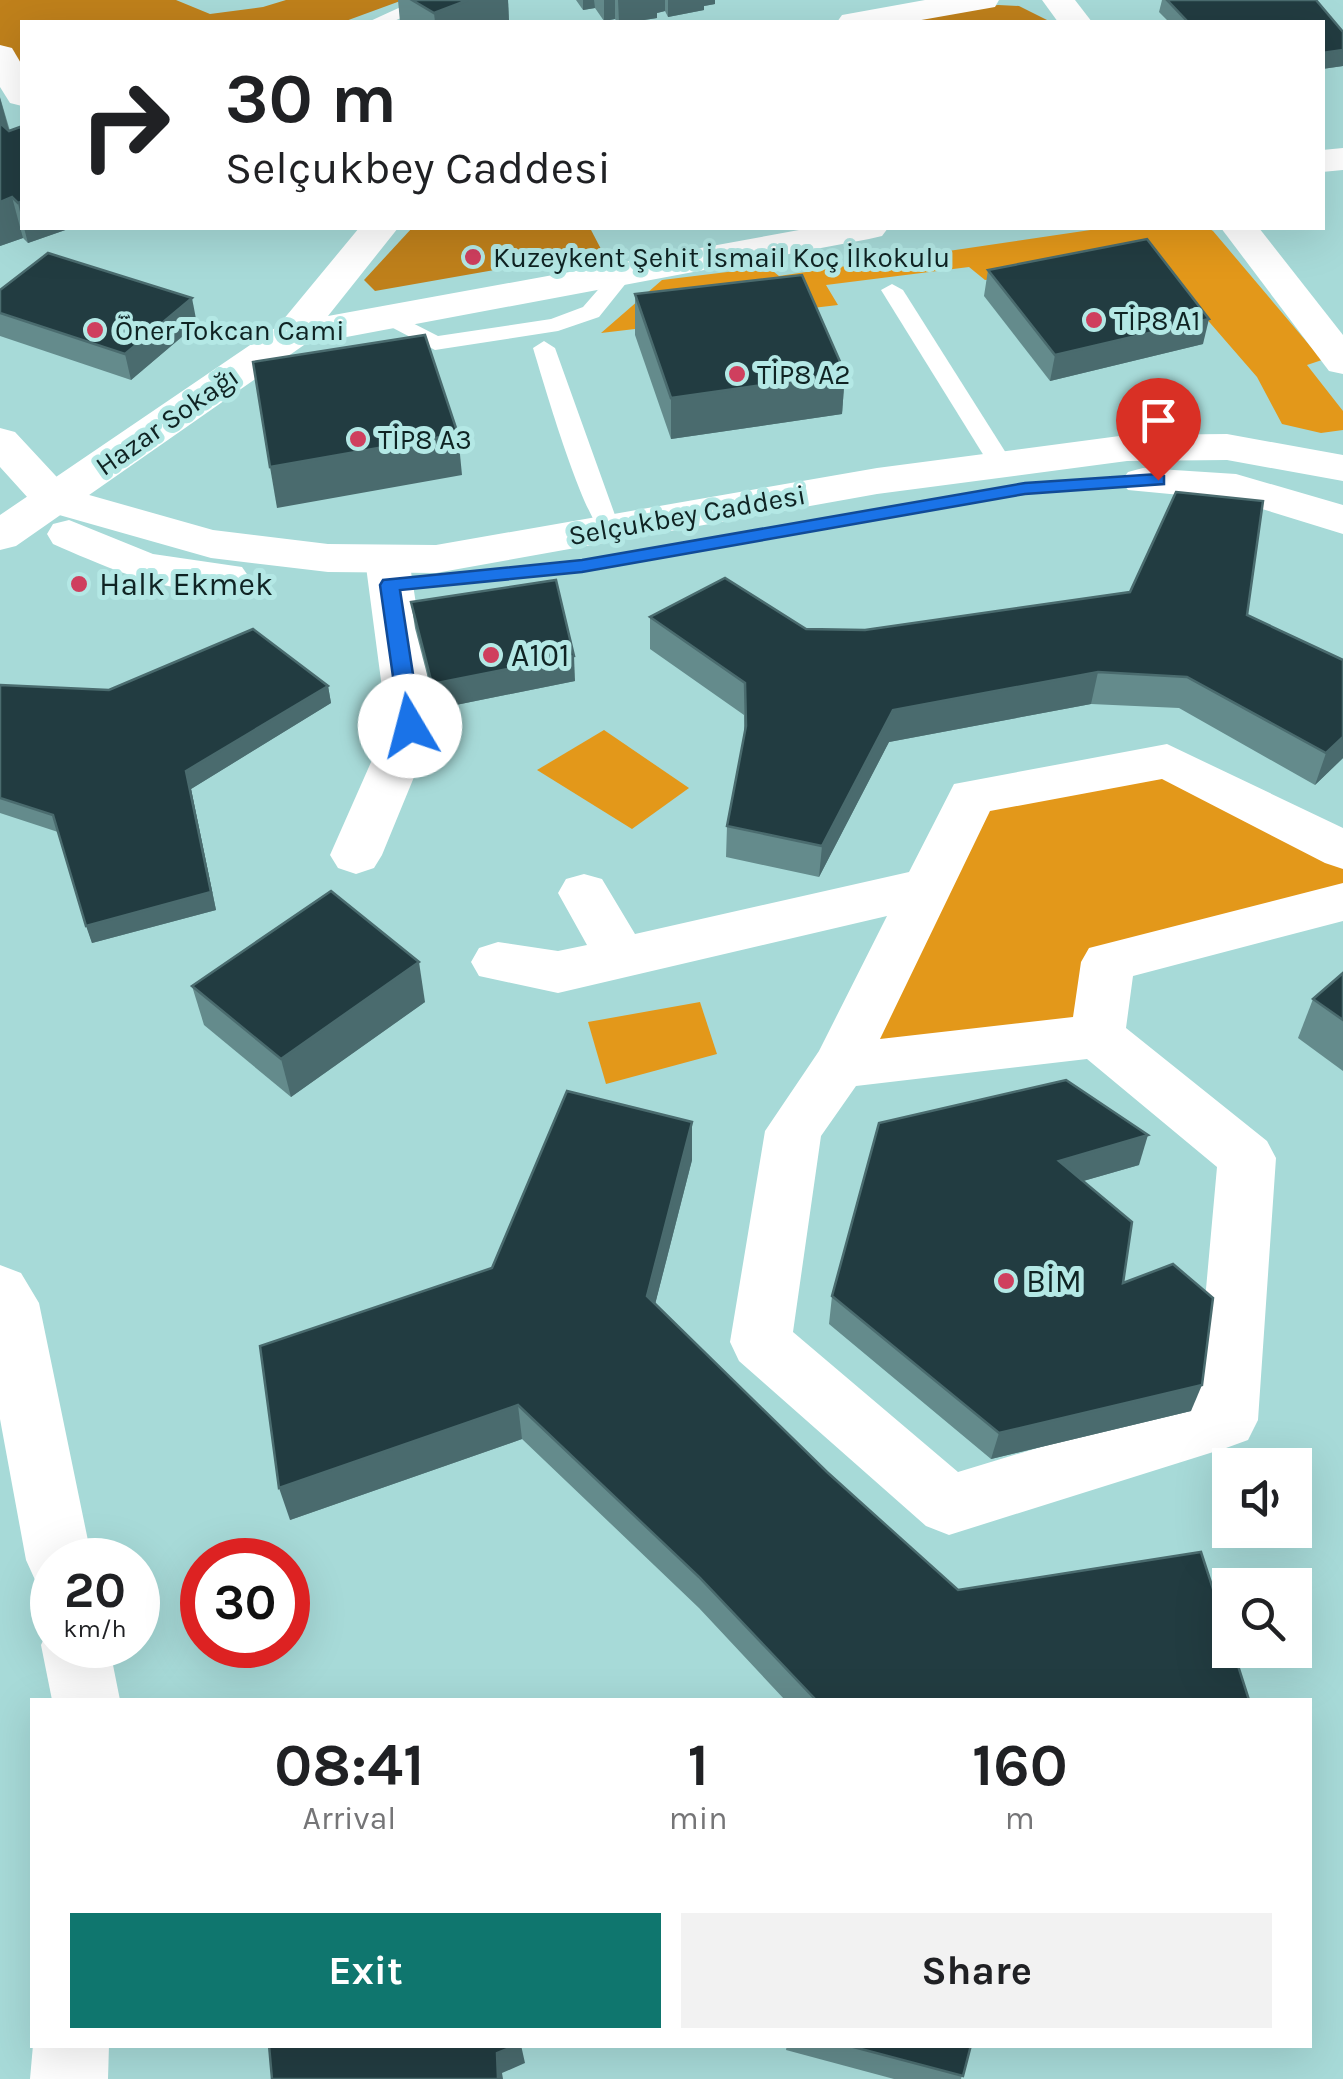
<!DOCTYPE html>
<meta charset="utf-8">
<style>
body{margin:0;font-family:Karla,sans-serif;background:#f2f2f2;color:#202124;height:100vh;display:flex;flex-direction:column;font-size:38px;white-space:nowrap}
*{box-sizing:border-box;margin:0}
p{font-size:32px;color:#757577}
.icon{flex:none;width:55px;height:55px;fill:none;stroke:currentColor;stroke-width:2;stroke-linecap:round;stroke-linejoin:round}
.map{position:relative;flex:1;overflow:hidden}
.details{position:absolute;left:30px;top:1698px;width:1282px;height:350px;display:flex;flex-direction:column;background:#fff;border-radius:0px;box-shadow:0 10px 40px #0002}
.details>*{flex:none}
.banner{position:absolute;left:20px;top:20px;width:1305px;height:210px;border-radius:0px;box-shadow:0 10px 40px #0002;background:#fff;color:#202124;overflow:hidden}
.fabs{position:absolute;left:1212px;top:1448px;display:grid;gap:20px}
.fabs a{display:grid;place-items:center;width:100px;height:100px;border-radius:0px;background:#fff;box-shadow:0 10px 40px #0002;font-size:50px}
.speed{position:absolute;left:30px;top:1538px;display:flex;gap:20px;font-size:50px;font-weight:700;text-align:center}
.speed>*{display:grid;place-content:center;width:130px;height:130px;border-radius:50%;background:#fff;box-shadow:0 10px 40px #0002;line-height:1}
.speed small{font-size:25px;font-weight:400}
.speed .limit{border:15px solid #d22;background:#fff;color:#111}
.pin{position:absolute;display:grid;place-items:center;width:85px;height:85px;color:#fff;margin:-102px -42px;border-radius:50% 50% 50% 0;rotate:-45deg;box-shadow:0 0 10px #0007}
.pin .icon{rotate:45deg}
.me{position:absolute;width:110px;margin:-55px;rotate:352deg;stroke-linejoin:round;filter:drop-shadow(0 0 8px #0008)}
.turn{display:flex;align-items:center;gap:35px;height:210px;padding:0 40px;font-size:45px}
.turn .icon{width:130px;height:130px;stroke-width:2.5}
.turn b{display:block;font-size:70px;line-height:85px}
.eta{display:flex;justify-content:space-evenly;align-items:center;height:170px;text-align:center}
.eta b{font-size:60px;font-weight:700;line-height:70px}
.primary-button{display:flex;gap:20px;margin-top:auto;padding:20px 40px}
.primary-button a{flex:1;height:115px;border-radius:0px;background:#0f766e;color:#fff;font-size:40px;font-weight:700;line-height:115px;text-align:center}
.primary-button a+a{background:#f2f2f2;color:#202124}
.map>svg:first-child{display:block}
.green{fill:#e3981a}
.forest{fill:#bf801b}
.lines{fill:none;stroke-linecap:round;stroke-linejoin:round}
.lane{fill:#fff;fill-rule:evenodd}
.street{fill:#fff;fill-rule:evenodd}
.secondary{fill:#fff;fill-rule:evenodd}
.wall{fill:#648b8c}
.shaded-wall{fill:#4a6b6e}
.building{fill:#223c41;stroke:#4a6b6e;stroke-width:2.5}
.route{fill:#1a73e8;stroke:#114b97;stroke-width:2.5}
.poi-dot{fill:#cf3f5e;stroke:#b4e8e5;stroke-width:4}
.labels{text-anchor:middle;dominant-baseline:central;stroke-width:10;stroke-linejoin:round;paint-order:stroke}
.far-poi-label{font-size:28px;fill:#0f2323;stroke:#b4e8e5;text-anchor:start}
.far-street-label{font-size:28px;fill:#0f2323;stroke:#b4e8e5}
.poi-label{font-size:32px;fill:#0f2323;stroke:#b4e8e5;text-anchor:start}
</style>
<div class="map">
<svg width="1343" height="2079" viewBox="0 0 1343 2079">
<rect width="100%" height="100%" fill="#a7dad8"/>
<!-- green -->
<g class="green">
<polygon points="1104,228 1208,228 1213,231 1322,360 1307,365 1343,411 1343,430 1321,433 1282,424 1257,377 1158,263 985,280 969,267 826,285 838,305 601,333 662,280 768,267 779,276"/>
<polygon points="604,730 689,788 632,829 537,770"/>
<polygon points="1167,761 1343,850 1343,902 1108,962 1097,1036 839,1066 972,797"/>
<polygon points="700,1002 717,1054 606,1084 588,1022"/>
</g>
<!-- forest -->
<g class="forest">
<polygon points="0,0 176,0 210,14 263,7 286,0 403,0 343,22 22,22 22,96 0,55"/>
<polygon points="998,5 1019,6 1051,22 899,22"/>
<polygon points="412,228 590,228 602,251 375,291 364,280"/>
</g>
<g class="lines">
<!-- lane -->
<g class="lane">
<polygon points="416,0 441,0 392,22 368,22"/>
<polygon points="624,266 635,272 599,317 558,331 435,350 372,317 383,311 391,312 438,336 551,319 583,307 617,268"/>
<polygon points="892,284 903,290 1013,464 1009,469 1001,471 989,464 881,290"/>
<path d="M544,341l11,7 65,181 -3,5 -9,3c-22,-6 -66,-160 -75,-189z"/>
</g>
<!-- street -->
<g class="street">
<polygon points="925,0 999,0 995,7 910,22 837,22 842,15"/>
<polygon points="1042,0 1075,0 1092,22 1058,22"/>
<polygon points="0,45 12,48 22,65 22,106 10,103 0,87"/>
<polygon points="1343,148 1343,170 1322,172 1322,150"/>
<polygon points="359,228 398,228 328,316 810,228 888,228 882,236 869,239 304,345 16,546 0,550 0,515 278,326"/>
<polygon points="1221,228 1259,228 1343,335 1343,374 1329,371"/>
<polygon points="387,545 403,549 409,559 435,726 382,855 374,868 356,874 338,868 330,855 387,726 365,559 371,549"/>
<path d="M1167,744l176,84v41l-18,-6 -163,-84 -172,32 -110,228 193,-22 8,-55 8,-14 254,-65v38l-210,55 -7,52 141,113 9,17 -18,262 -10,20 -22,8 -277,87 -23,-9 -187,-165 -9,-19 35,-211 54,-80 68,-135 -329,77 -79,-17 -8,-14 8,-14 19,-6 60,9 29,-6 -29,-52 8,-14 18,-5 18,5 33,55 274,-62 45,-88zM1087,1059l130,108 -21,233 -238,72 -165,-140 28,-196 35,-50z"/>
<polygon points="0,1265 21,1273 39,1303 92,1560 52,1560 52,1589 36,1582 26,1560 0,1419"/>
<polygon points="52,1621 52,1645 109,1645 120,1700 52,1700 41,1645"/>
<polygon points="33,2045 109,2045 108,2079 30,2079"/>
</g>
<!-- secondary -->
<g class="secondary">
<polygon points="0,428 15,432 68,489 213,530 328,544 436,545 877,468 1127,435 1227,434 1343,455 1343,481 1227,460 1127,461 877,494 436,573 328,572 211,558 38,509 0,467"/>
<polygon points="1143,468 1236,474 1343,505 1343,534 1233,500 1128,490 1121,481 1128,472"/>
<path d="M69,520l84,34 89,13 7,10 -7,10c-59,16 -136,-20 -189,-43l-6,-10 6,-10z"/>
</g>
</g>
<!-- wall -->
<g class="wall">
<polygon points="398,0 508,0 509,22 400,22"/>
<polygon points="576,0 715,0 715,4 704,6 704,10 668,17 665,11 657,13 657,18 631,22 617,22 615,19 604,21 595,8 583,10"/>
<polygon points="1162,0 1316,0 1343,66 1322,69 1322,22 1169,22 1159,12"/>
<polygon points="0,97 10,131 22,129 22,228 71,228 28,243 23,238 0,246"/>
<polygon points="988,270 1203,344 1050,381 984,296"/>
<polygon points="0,290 197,324 131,380 0,336"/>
<polygon points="635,294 845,373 842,414 671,439 635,335"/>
<polygon points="411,602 575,681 436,709 415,628"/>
<polygon points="1247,615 1343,660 1343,758 1315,785 1179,708 1091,704 889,742 819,877 726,857 727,826 744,736 744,715 650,649 650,617 806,629 865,630"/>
<polygon points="0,685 109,690 328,686 331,703 191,789 216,910 92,943 58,832 0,813"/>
<polygon points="1343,973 1343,1071 1298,1038 1313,999"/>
<polygon points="192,986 425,1002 291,1097 204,1025"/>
<polygon points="692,1122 692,1160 655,1304 827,1472 958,1590 1249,1700 785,1700 699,1608 522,1439 290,1520 492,1268"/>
<polygon points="879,1123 1139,1165 1083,1181 1123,1283 1191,1411 991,1459 829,1324 832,1296"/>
<polygon points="787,2045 971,2045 961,2079 894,2079 786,2050"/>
</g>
<!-- shaded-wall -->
<g class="shaded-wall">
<polygon points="468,0 508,0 509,22 435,22 434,13"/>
<polygon points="583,0 594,0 595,8 583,10"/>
<polygon points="604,0 615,0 615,19 604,21"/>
<polygon points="618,0 665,0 665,11 657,13 657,18 631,22 619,22"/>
<polygon points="668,0 715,0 715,4 704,6 704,10 668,17"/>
<polygon points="1343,50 1343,66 1322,69 1322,53"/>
<polygon points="0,98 11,138 0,156"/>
<polygon points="12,197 23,238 0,246 0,202"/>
<polygon points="22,201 22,221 18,203"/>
<polygon points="24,228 71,228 28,243"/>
<polygon points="192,298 197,324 131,380 125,354"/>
<polygon points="1209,319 1203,344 1050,381 1055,355"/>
<polygon points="845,373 842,414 671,439 671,398"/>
<polygon points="458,434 462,475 277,508 270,467"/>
<polygon points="574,656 575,681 436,709 432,684"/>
<polygon points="1098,672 1091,704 889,742 819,877 822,846 893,710"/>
<polygon points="328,686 331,703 191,789 216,910 92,943 86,926 186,771"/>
<polygon points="1343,737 1343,758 1315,785 1326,753"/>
<polygon points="419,962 425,1002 291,1097 281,1059"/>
<polygon points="692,1122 692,1160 648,1332 647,1296"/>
<polygon points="1148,1135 1139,1165 1052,1190 1059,1161"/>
<polygon points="1202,1385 1191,1411 991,1459 999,1433"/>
<polygon points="518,1405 522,1439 290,1520 279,1488"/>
<polygon points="517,2045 521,2045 525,2063 502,2073 503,2079 498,2079 497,2053"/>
</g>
<!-- building -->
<g class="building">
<polygon points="412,0 468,0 434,13"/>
<polygon points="1167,0 1316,0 1343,32 1343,50 1322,53 1322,22 1188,22"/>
<polygon points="0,123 9,131 20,127 22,129 22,201 18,203 12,197 0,202"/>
<polygon points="1147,239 1209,319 1055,355 988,270"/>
<polygon points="48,253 192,298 125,354 0,313 0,290"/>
<polygon points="802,275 845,373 671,398 635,294"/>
<polygon points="425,335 458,434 270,467 253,362"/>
<polygon points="1176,492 1263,501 1247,615 1343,660 1343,737 1326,753 1187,677 1098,672 893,710 822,846 727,826 746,726 745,683 650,617 725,578 806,629 865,630 1130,592"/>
<polygon points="556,580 574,656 432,684 411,602"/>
<polygon points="253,629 328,686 186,771 211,892 86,926 53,815 0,798 0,685 109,690"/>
<polygon points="331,891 419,962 281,1059 192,986"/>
<polygon points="1343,973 1343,1020 1313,999"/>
<polygon points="1066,1080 1148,1135 1059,1161 1132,1222 1123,1283 1173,1264 1213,1298 1202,1385 999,1433 832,1296 879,1123"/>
<polygon points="567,1091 692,1122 647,1296 827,1472 958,1590 1201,1552 1230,1641 1230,1650 1233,1650 1249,1700 816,1700 699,1577 518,1405 279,1488 260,1346 492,1268"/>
<polygon points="269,2045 517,2045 497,2053 498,2079 272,2079"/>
<polygon points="846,2045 971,2045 963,2076"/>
</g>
<!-- route -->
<polygon class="route" points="1158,474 1164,476 1164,484 1025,494 582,572 400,590 421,726 410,733 400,726 380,585 383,580 582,560 1025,483"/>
<!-- markers -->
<g class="poi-dot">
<circle cx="473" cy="257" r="10"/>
<circle cx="1094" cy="320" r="10"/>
<circle cx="95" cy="330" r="10"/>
<circle cx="737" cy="374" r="10"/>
<circle cx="358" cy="439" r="10"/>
<circle cx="79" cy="584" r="10"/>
<circle cx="491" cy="655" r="10"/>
<circle cx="1006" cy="1281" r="10"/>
</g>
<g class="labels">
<!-- far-poi labels -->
<g class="far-poi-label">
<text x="493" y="257">Kuzeykent Şehit İsmail Koç İlkokulu</text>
<text x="1114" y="320">TİP8 A1</text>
<text x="115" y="330">Öner Tokcan Cami</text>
<text x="757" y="374">TİP8 A2</text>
<text x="378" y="439">TİP8 A3</text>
</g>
<!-- far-street labels -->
<g class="far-street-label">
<text transform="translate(167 421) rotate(-35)">Hazar Sokağı</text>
<text transform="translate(687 515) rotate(-10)">Selçukbey Caddesi</text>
</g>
<!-- poi labels -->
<g class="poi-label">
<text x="99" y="584">Halk Ekmek</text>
<text x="511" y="655">A101</text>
<text x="1026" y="1281">BİM</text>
</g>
</g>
</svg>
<div class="fabs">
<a><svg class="icon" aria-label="sound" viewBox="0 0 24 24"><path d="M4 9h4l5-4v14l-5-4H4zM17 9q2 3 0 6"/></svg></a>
<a><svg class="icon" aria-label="search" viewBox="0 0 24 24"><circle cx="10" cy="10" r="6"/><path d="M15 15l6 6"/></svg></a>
</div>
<div class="speed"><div>20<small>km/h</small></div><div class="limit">30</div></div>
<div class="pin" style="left:1158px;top:480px;background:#d93025"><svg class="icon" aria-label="arrive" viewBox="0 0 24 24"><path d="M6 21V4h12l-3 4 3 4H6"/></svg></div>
<svg class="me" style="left:410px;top:726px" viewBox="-20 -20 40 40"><circle r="19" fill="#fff"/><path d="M0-13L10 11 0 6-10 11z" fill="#1a73e8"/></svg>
<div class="banner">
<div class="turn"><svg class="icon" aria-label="right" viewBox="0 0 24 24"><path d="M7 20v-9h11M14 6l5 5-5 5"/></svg><div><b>30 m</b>Selçukbey Caddesi</div></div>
</div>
<section class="details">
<div class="eta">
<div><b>08:41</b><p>Arrival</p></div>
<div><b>1</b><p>min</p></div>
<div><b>160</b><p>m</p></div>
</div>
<div class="primary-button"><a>Exit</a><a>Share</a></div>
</section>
</div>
